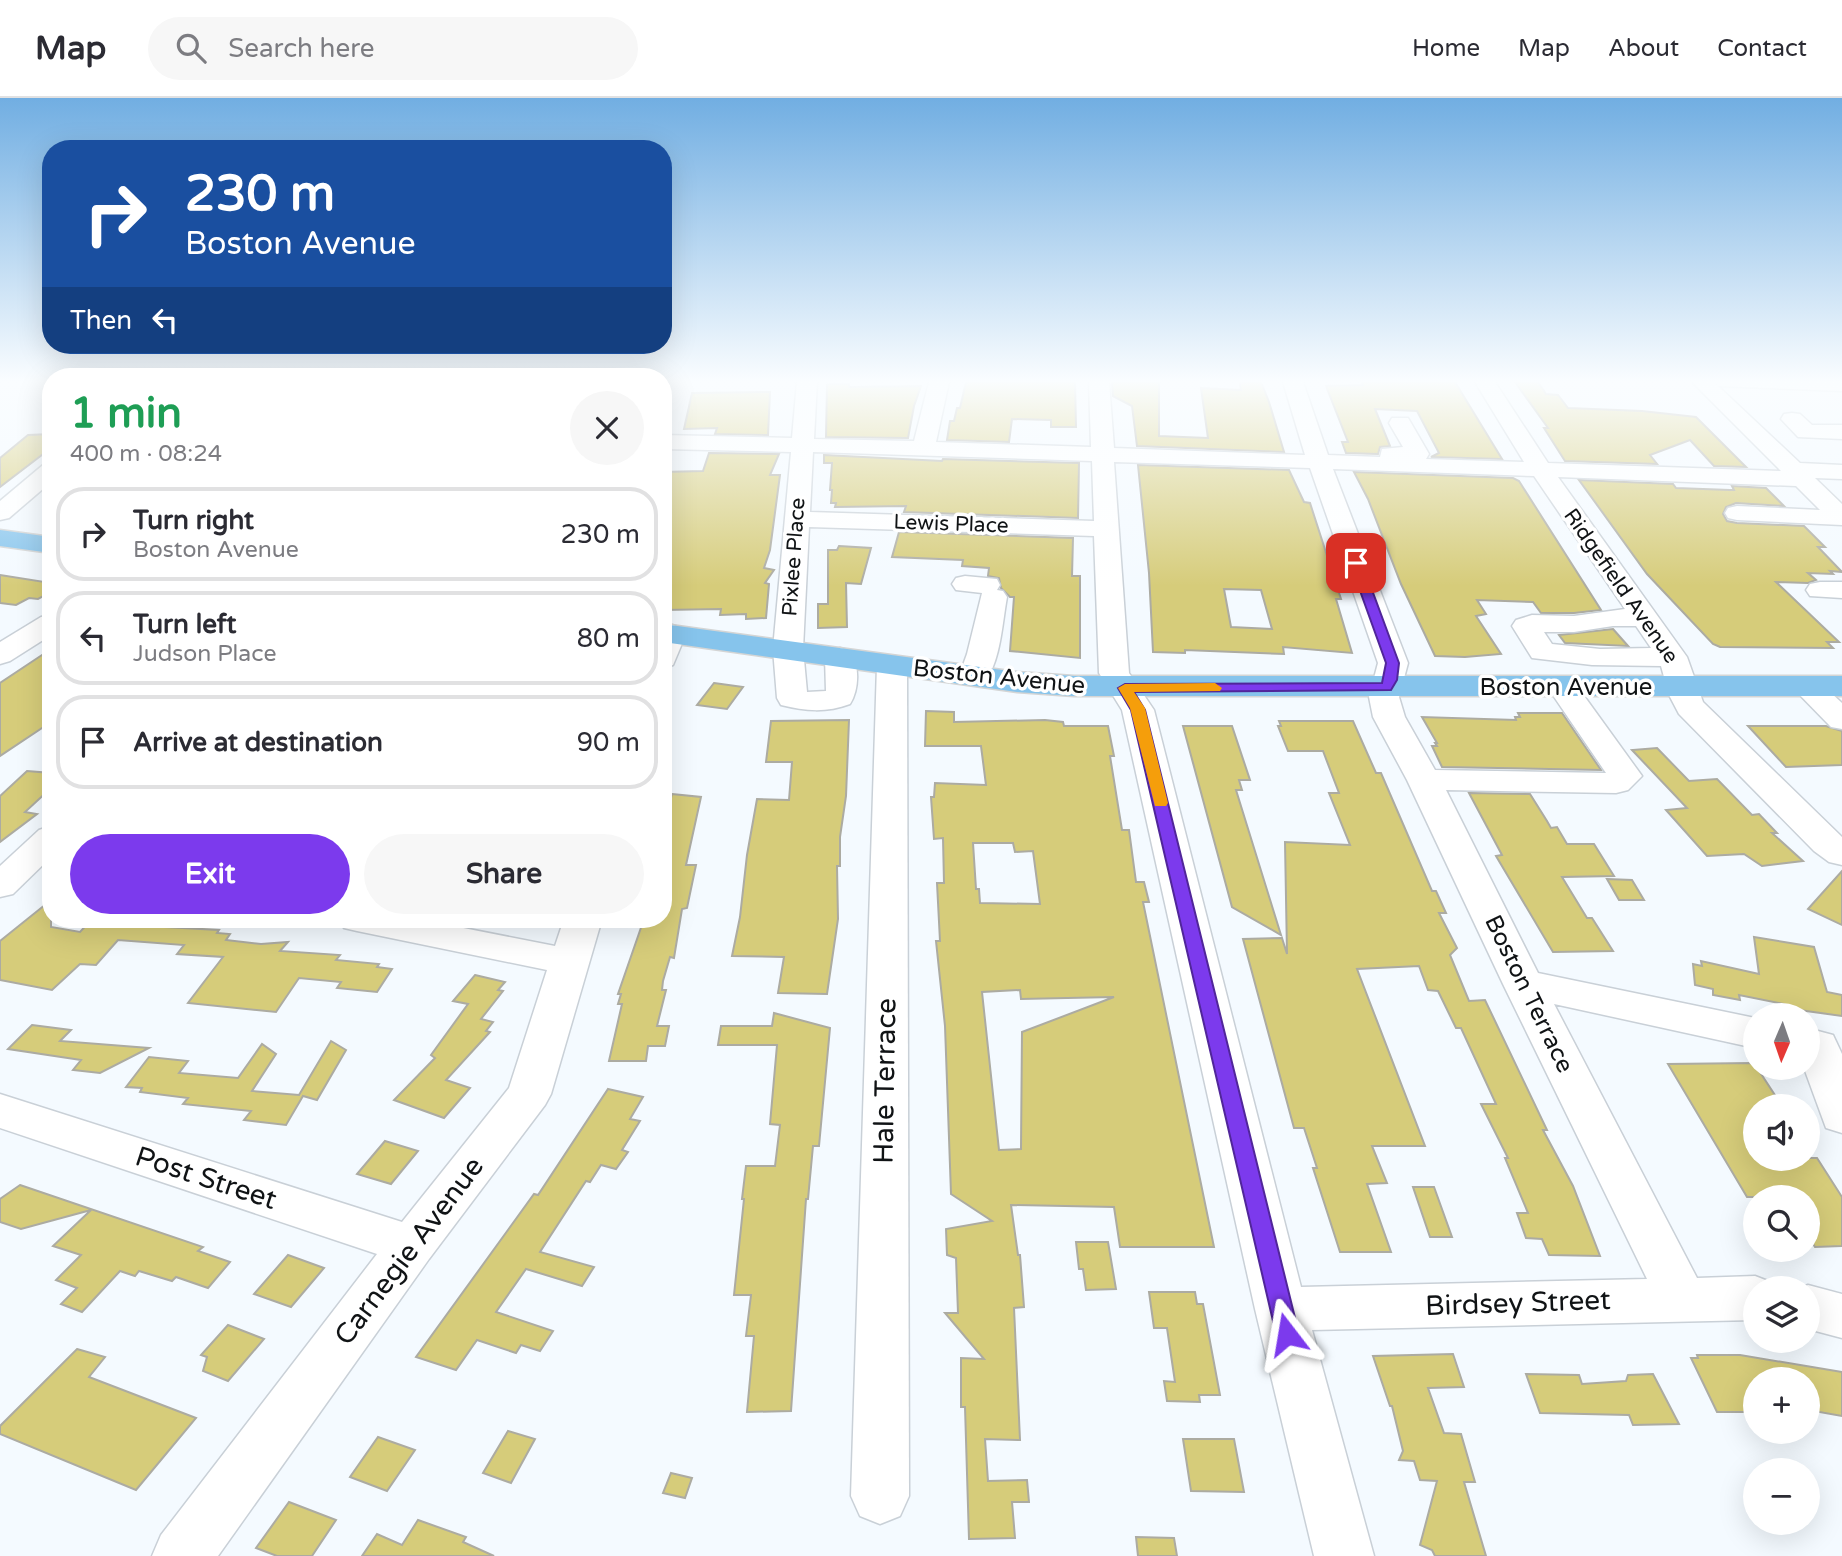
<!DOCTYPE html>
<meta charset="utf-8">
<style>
body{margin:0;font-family:"Varela Round",sans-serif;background:#f7f7f7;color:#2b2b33;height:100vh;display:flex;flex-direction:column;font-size:26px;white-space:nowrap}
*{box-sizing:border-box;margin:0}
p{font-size:23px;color:#7c7c81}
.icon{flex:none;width:38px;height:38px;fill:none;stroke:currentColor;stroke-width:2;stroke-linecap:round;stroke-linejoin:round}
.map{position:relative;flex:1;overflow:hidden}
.side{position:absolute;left:42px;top:270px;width:630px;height:560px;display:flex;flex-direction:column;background:#fff;border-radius:28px;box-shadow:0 7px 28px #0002}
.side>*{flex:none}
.hud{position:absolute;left:42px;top:42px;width:630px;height:214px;border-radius:28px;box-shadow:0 7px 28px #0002;background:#1a4fa0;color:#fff;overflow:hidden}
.needle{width:46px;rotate:182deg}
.controls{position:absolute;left:1743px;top:905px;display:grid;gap:14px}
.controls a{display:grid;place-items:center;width:77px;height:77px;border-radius:50%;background:#fff;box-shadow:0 7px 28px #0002;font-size:35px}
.pin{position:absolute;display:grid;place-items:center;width:60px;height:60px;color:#fff;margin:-30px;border-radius:14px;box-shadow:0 4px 10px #0006}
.me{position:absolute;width:77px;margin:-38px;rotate:346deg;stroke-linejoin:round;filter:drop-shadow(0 0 5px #0008)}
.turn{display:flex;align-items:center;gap:24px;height:147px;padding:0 28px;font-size:32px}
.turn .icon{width:91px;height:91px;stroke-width:2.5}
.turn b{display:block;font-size:49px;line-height:60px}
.then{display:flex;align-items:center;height:66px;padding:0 28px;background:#0003;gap:14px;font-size:26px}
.round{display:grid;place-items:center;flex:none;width:74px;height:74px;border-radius:37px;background:#f7f7f7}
.head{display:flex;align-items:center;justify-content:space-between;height:119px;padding:0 28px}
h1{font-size:42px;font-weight:700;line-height:52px;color:#1e9e55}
.action{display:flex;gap:14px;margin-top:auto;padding:14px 28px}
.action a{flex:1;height:80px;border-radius:42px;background:#7c3aed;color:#fff;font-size:28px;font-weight:700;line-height:80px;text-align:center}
.action a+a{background:#f7f7f7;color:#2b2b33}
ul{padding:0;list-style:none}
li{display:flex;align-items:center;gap:21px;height:94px;margin:0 14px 10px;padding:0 14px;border:4px solid #e1e1e2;border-radius:28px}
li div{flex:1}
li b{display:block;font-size:26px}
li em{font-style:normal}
header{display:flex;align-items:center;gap:42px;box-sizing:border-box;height:98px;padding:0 35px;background:#fff;border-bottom:2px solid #e1e1e2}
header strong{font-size:33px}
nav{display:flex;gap:38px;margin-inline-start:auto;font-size:24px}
.search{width:490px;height:63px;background:#f7f7f7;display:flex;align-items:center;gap:18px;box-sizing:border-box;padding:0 24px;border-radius:38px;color:#7c7c81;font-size:26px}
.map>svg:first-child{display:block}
.building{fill:#d6cc7a;stroke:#acaba2;stroke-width:2;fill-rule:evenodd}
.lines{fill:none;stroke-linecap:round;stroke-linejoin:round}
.minor-casing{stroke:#c9d0d7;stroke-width:3}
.major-casing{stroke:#d4d5d5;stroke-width:3}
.minor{fill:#fff;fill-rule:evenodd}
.major{fill:#86c4ec;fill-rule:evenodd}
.route{fill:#7c3aed;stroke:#51269a;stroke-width:2}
.slow{fill:#f59e0b}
.labels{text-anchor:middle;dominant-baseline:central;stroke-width:7;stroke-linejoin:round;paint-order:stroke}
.far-street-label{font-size:21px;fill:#101315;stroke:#fff}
.street-label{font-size:24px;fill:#101315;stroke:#fff}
.near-street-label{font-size:28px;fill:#101315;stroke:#fff}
</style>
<header>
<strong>Map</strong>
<div class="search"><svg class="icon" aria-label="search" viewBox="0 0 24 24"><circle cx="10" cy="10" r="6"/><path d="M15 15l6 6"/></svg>Search here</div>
<nav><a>Home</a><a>Map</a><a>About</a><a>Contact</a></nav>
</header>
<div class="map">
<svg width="1842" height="1458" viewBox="0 0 1842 1458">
<rect width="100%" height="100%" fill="#f4faff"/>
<!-- building -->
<g class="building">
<polygon points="966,284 1075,284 1076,329 1051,329 1051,322 1012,321 1009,344 947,342 950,323 954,323 957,310 960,310"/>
<polygon points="1112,284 1159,284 1159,338 1208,340 1201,290 1241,292 1240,286 1243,284 1261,284 1269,304 1284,354 1137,348 1132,308 1113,298"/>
<polygon points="1362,284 1455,284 1502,361 1431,359 1439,355 1417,313 1375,311 1390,348 1380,349 1378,356 1346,355 1342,344 1348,344 1326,288 1363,287"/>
<polygon points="1515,284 1538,284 1546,296 1558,297 1568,310 1642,313 1696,319 1746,369 1714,368 1690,342 1650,357 1657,366 1565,363 1544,330 1548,330"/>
<polygon points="830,286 849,286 849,289 921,288 914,308 908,340 826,339 827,287"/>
<polygon points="770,294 768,337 715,336 717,330 684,331 692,295"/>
<polygon points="51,336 51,350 0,389 0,360 28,337"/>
<polygon points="709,355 779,356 770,377 780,377 770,452 764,470 774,472 765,485 769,486 766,520 746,521 746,516 720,517 721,511 663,512 663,374 703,373"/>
<polygon points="824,357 942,363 943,361 1079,365 1078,420 904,414 906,408 835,409 836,405 831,405 832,392 830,392 832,365 824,365"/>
<path d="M1138,367l151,5 15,32 6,1 31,96h-5l16,54 -69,-6 1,7 -99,-4v3l-32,-1 -4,-79zM1224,491l37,1 11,39 -41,-2z"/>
<polygon points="1354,374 1513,380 1519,383 1601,512 1574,515 1541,515 1533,504 1477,502 1486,516 1476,518 1501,556 1465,559 1435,558 1401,486 1368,401"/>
<polygon points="1579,382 1673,386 1676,390 1730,392 1734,392 1732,388 1766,390 1784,408 1736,405 1726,409 1723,416 1727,423 1737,425 1804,428 1825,449 1818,449 1842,474 1830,473 1833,476 1808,475 1816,482 1808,485 1776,484 1839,544 1827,544 1833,550 1720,549 1713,546 1647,476"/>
<polygon points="899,434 1073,440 1072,478 1080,478 1080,560 1010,553 1014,499 1010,499 1001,490 999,480 988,478 989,470 962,468 963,462 892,459"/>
<polygon points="839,448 871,450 861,486 846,485 847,529 818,530 818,506 828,506 828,452 837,452"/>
<polygon points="0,477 51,485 51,494 38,501 29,500 16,507 0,505"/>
<polygon points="1613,531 1628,548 1565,545 1559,537"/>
<polygon points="51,551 51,624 0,658 0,585"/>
<polygon points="714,585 743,589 727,611 697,607"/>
<path d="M926,613l28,1v10l91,-2 18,2 1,4h44l6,30h-4l12,74h7l7,52h8l5,20h-6l71,345h-94l-6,-40 -103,-2 7,50h2l4,52 -10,1 6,132 -35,-1 3,42 39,-1 2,22h-17l3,36 -46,1 -4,-132h-4v-49l23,1 -39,-46h13l-2,-55 -9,-3 -1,-26 46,-8 -41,-27 -6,-168 -9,-85h4l-3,-58h7l-1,-45 -9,1 -3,-42h3l1,-14 51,2 -5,-39h-56zM973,745h40l2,9 18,-1 7,53 -60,-1 -1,-14h-3zM1020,892l1,9 93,-2 -92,35 -1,117 -22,1 -17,-158z"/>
<polygon points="1518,615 1562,615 1601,672 1442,669 1432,648 1437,648 1435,645 1437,645 1422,619 1516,622 1515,619 1520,619"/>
<polygon points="849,622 846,698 840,739 840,768 837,768 838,821 827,896 778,895 784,859 732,858 740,819 747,757 757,701 789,702 792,664 766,664 771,623"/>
<polygon points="1279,623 1353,623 1376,675 1381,675 1432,793 1436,793 1446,815 1439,815 1457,850 1450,857 1469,903 1485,902 1547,1032 1543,1032 1573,1088 1600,1158 1549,1157 1542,1141 1526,1140 1517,1115 1528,1115 1505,1060 1508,1060 1481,1006 1496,1006 1461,930 1456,930 1438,893 1428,892 1419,868 1357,871 1425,1048 1372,1048 1387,1085 1367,1086 1391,1154 1340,1154 1313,1070 1317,1070 1304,1030 1294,1030 1243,841 1282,840 1287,856 1285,744 1350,747 1329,695 1339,695 1323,653 1288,653 1278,628 1281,628"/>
<polygon points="1183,628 1232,628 1250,682 1239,682 1242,692 1236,692 1281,837 1232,809"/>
<polygon points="1748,628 1826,628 1842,633 1842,667 1786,669"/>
<polygon points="1657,650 1689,683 1717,681 1752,717 1759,716 1777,735 1772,735 1803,763 1762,768 1744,756 1707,758 1666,712 1687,710 1632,652"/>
<polygon points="27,673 51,675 51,690 25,714 37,716 0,744 0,698"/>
<polygon points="1469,695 1530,696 1547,723 1551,730 1557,729 1567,746 1594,746 1614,778 1562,779 1587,820 1592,820 1613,853 1553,854 1496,758 1502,757"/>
<polygon points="672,696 701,699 686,767 696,767 687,810 682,811 674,860 670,859 663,883 662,892 666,892 657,928 669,928 665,948 648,948 646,963 609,963 622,906 618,906 621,896 618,896 644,821 663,821 663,731"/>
<polygon points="1842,773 1842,827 1808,811"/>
<polygon points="1607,781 1632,782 1644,802 1619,802"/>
<polygon points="51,802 51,829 80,834 92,821 159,821 156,823 169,825 166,829 219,832 217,835 230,836 226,842 261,846 288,844 280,853 340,857 336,862 379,866 377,869 392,871 377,894 337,890 341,884 299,880 276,914 188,905 223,859 177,856 184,847 118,842 96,867 80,866 52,892 0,882 0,843"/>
<polygon points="1754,839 1814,849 1827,894 1842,897 1842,918 1785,910 1784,906 1739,897 1740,902 1713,897 1713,891 1695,887 1693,866 1702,868 1701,863 1759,876"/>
<polygon points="475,877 505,884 498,892 503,893 481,921 493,924 486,933 490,934 446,982 470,990 444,1020 394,1002 435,960 431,957 468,906 453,903"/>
<polygon points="774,915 830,930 819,1048 813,1048 808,1101 806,1101 791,1313 747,1314 754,1238 746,1238 751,1197 734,1197 744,1101 742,1101 746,1068 775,1068 780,1027 770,1026 777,947 718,947 721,928 772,928"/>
<polygon points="32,927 71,932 60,943 149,950 100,975 73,972 81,962 8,951"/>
<polygon points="331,943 346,952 317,1002 303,998 286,1027 244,1022 251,1013 183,1006 188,1000 140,994 142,990 126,989 149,959 188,963 179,975 238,980 262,946 276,956 252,993 299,997"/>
<polygon points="1754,965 1782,1008 1755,1008 1755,1060 1817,1060 1842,1099 1842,1148 1815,1149 1808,1138 1808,1099 1747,1099 1668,966"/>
<polygon points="608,991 643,999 630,1021 640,1023 622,1052 628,1054 616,1071 601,1067 590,1084 586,1083 540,1154 594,1169 582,1188 526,1171 496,1214 553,1233 540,1253 521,1247 516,1255 477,1242 456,1272 416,1259 534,1096 538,1097"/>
<polygon points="385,1043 418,1053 391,1086 357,1076"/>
<polygon points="20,1087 203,1149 198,1153 230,1164 208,1190 176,1179 172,1183 139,1173 135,1178 120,1173 82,1214 61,1206 77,1190 56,1182 81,1157 53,1148 91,1112 21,1131 0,1124 0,1101"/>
<polygon points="1413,1089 1434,1089 1452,1139 1430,1139"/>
<polygon points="1076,1144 1108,1144 1116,1191 1086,1192 1083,1171 1079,1171"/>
<polygon points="288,1157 324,1170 291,1209 254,1196"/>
<polygon points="1149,1194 1195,1194 1197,1206 1203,1206 1220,1297 1199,1297 1200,1304 1167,1303 1164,1283 1175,1284 1167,1230 1154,1230"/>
<polygon points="228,1227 264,1241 228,1283 203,1273 207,1259 201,1257"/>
<polygon points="77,1251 105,1259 89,1279 196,1320 136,1392 0,1336 0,1328"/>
<polygon points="1453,1256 1464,1289 1428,1290 1444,1335 1461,1336 1475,1384 1464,1384 1486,1458 1435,1458 1432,1452 1420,1447 1437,1383 1420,1382 1414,1363 1399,1362 1403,1353 1392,1308 1390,1308 1373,1258"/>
<polygon points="1697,1257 1740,1257 1842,1274 1842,1318 1808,1312 1808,1281 1755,1281 1755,1314 1717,1314 1691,1260 1698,1260"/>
<polygon points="1526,1276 1579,1277 1582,1286 1626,1283 1628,1277 1653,1276 1679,1326 1633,1327 1629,1317 1540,1315"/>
<polygon points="508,1333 535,1341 511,1385 483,1375"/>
<polygon points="378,1339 415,1352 387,1393 350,1379"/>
<polygon points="1183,1341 1234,1341 1244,1394 1191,1393"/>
<polygon points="671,1375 692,1380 685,1400 663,1395"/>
<polygon points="289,1404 336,1422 312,1458 277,1458 256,1450"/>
<polygon points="418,1422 466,1439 463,1444 494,1458 362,1458 377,1436 402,1447"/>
<polygon points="1136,1439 1174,1440 1177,1458 1138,1458"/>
</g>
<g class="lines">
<!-- minor casing -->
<g class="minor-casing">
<g id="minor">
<path d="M797,284h20l-3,57 100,2 15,-59h20l-13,60 155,5 -2,-65h20l5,66 191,7 -22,-73h20l25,73 52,2 2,-8 21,-2 -14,-24 3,-5h16l3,5 18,31 -3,5 98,3 -49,-80h20l53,81 233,8 -89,-89h22l4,4 -3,-4h127v9l-124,-5 82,77 42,2v14l-27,-1 27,26v21l-105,-5 -9,-2 -3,-5 3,-5 9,-2 83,4 -24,-24 -238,-9 129,180 16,45 139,135v28l-13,-3 -15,-11 -135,-137 -10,-19 -8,-29 -69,-1 -60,-7 -20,-32 4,-6 16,-5 42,1 51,-7 -91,-133 -201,-7 75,194 -9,34 6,20 30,53 171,3 -58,-85 4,-6 11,-3 11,3 68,94 -14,14 -12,3 -170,-3 92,183 217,45v30l-201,-44 143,274 58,-2 18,7 3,5h-21v32l-443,10 62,226h-60l-59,-247 -133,-599 -23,-37 -5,-137 -285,-9 -6,122 4,43 19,-1 -1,-34 5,-6 10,-3 10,3c10,14 9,39 0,53 -24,9 -45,7 -69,1l-4,-7 -4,-49 18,-197 -128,-3v-14l129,3zM813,354l279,9 2,60 -284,-9zM1114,364l196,6 68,195 -9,34 4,20 34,63 96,204 144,295 -346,8 -147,-577 -25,-37zM1613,528h23l15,22 -51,1 -48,-5 -8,-12h30z"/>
<polygon points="1792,315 1800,316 1812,327 1842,327 1842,341 1798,339 1781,321 1784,316"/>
<polygon points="51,365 51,384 9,420 0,422 0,403 43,367"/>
<path d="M965,478l32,3 3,6 -3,5 6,1 4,6c-5,27 -6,62 -22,85l-11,3 -11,-3 -4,-6 8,-22 15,-61 -26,-3 -4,-6 4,-6z"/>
<polygon points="1820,484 1842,484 1842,500 1810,498 1806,492 1810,486"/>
<polygon points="51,517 51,537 10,563 0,566 0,544 41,519"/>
<polygon points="672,527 682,530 686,536 673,567 663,570 663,530"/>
<polygon points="892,559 902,562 907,568 909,1398 900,1418 880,1426 860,1418 851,1398 877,568 882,562"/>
<polygon points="1806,579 1817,582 1842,605 1842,631 1831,629 1791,588 1795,582"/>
<polygon points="51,728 51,759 13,796 0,799 0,768 39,732"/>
<polygon points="338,821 418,821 555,848 564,821 602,821 551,996 545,1007 429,1161 218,1458 152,1458 161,1437 377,1156 0,1030 0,996 402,1124 509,990 547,872 357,833 344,830"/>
<polygon points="1818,933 1833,937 1842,956 1842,1035 1826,1030 1804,970 1808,970 1808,936"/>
<polygon points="1808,1187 1842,1196 1842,1240 1808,1231 1808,1190 1800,1190"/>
</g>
</g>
<!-- major casing -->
<g class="major-casing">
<g id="major">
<polygon points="0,432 51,439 51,455 0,448"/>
<polygon points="663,526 1017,574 1074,578 1842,578 1842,598 1074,598 1017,594 663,544"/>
</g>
</g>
<!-- minor -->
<use href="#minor" class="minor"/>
<!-- major -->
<use href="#major" class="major"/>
</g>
<!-- sky -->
<linearGradient id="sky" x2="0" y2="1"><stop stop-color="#71aee2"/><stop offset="0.58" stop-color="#fafdff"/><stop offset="1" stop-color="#fafdff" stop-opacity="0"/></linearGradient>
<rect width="1842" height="488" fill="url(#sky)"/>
<!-- route -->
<polygon class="route" points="1356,461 1362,465 1399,565 1397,582 1391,592 1134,594 1145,612 1299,1236 1296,1244 1287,1247 1279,1244 1276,1236 1131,612 1118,590 1125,586 1382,585 1386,565 1350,465"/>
<!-- slow -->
<polygon class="slow" points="1215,585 1222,590 1220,593 1134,594 1145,610 1168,705 1166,708 1155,708 1130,610 1118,590 1125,586"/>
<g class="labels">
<!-- far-street labels -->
<g class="far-street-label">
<text transform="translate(951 426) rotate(2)">Lewis Place</text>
<text transform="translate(794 459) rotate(-86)">Pixlee Place</text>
<text transform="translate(1621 488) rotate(55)">Ridgefield Avenue</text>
</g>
<!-- street labels -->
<g class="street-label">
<text transform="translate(999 579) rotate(6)">Boston Avenue</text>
<text x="1566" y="589">Boston Avenue</text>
<text transform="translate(1529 896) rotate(64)">Boston Terrace</text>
</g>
<!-- near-street labels -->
<g class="near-street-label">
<text transform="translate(885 983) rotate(-89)">Hale Terrace</text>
<text transform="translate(206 1080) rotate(18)">Post Street</text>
<text transform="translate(409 1153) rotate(-53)">Carnegie Avenue</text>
<text transform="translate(1518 1205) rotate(-2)">Birdsey Street</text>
</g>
</g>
</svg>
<div class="controls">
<a><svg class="needle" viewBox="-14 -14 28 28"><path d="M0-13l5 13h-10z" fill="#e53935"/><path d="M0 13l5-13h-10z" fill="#7c7c81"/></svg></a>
<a><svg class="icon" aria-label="sound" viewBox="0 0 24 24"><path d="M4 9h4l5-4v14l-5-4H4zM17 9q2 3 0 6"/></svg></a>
<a><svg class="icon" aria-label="search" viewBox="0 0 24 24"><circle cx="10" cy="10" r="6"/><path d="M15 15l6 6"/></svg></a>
<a><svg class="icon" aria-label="layers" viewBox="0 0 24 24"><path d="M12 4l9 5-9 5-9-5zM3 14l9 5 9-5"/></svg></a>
<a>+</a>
<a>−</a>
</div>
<div class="pin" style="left:1356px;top:465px;background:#d93025"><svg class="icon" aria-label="arrive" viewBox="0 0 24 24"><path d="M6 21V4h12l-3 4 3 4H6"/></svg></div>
<svg class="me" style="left:1287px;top:1236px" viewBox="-20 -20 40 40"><path d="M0-17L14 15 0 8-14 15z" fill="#7c3aed" stroke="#fff" stroke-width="4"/></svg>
<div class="hud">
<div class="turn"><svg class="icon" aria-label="right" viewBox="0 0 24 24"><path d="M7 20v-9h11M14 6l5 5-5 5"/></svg><div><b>230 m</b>Boston Avenue</div></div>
<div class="then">Then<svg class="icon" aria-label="left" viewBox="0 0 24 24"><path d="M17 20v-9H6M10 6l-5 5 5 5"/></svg></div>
</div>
<section class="side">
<div class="head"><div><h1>1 min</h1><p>400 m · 08:24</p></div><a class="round"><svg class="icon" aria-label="close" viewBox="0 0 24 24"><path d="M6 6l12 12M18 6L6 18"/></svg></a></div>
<ul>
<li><svg class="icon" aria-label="right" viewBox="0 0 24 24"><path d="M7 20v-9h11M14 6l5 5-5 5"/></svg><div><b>Turn right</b><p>Boston Avenue</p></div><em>230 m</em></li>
<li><svg class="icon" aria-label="left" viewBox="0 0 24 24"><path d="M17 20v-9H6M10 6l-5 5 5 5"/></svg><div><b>Turn left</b><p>Judson Place</p></div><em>80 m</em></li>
<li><svg class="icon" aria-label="arrive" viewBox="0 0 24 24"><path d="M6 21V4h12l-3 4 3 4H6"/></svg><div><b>Arrive at destination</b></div><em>90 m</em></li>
</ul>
<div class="action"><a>Exit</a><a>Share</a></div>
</section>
</div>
